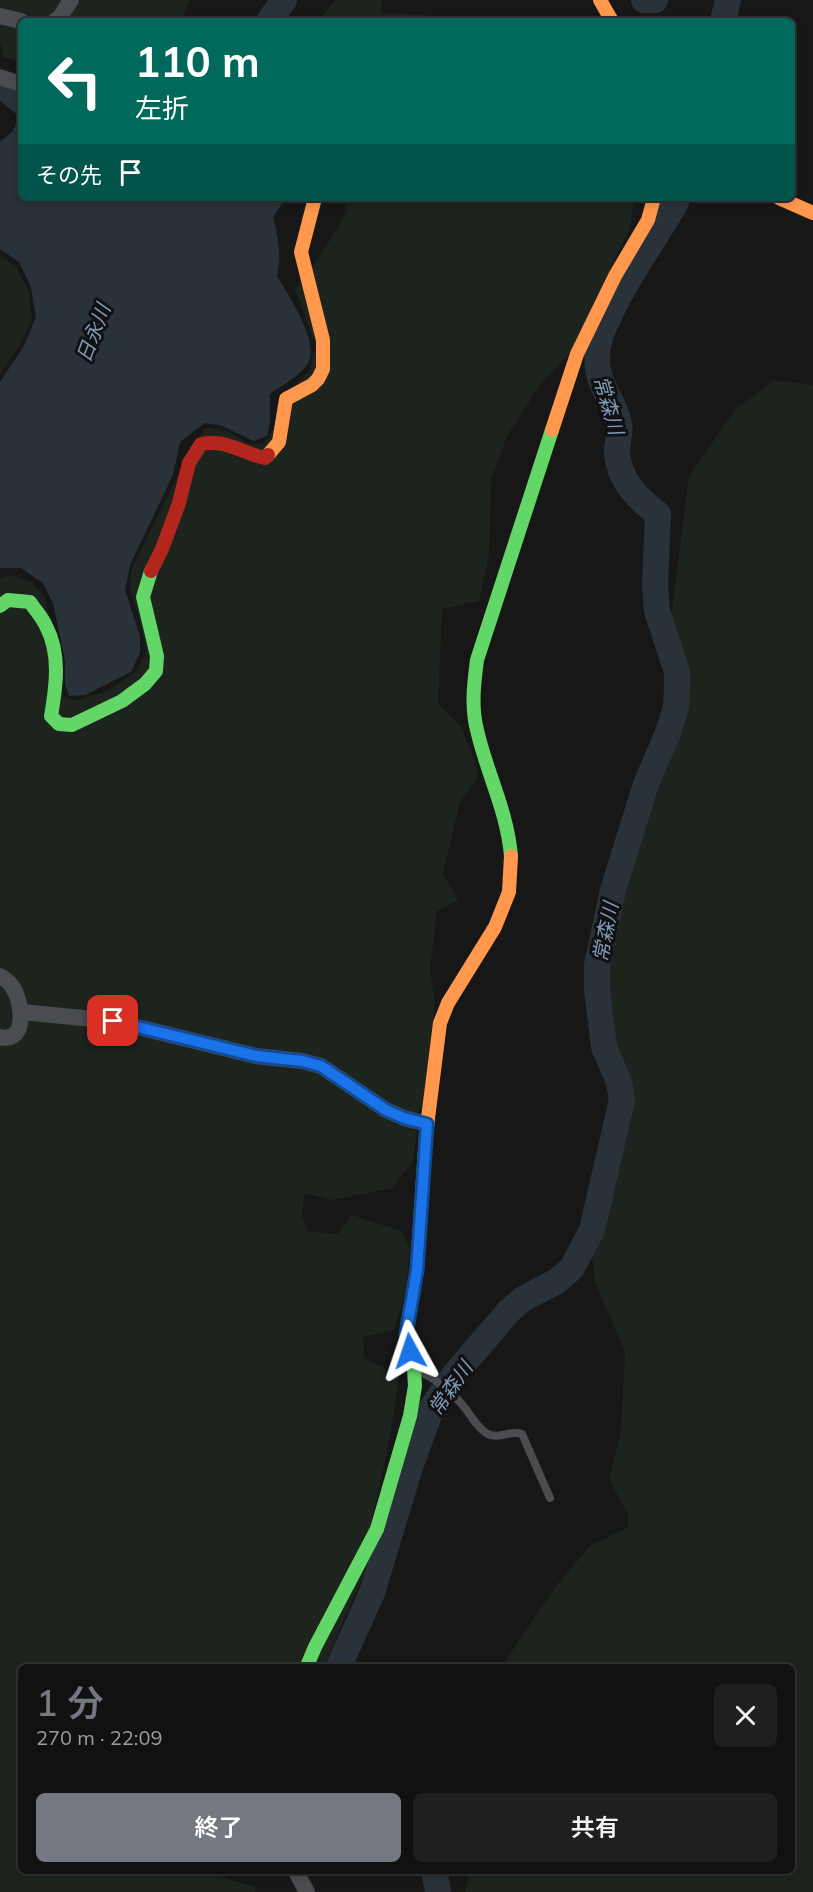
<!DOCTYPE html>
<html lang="ja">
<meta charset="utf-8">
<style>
body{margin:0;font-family:Mulish,"Noto Sans JP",sans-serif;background:#1e1f1f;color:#f1f3f6;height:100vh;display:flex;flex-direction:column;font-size:22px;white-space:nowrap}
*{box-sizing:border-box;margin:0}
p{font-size:20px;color:#9c9d9f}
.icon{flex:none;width:33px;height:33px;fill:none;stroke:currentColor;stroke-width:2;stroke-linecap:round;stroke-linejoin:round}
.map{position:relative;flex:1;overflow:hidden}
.side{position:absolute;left:18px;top:1664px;width:777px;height:210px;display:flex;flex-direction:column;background:#111;border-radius:9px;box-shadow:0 3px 9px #0003,0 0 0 2px #303131}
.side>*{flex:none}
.hud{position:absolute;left:18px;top:18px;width:777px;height:183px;border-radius:9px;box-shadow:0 3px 9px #0003,0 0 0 2px #303131;background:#00695c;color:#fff;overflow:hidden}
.pin{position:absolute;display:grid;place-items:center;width:51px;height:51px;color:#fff;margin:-26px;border-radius:12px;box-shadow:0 3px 9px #0006}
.me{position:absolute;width:66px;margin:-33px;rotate:355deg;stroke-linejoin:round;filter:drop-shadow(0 0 4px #0008)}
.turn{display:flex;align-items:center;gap:21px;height:126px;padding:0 18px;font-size:27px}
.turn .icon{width:78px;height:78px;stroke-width:2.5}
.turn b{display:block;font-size:42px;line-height:51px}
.then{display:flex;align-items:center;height:57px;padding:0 18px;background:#0003;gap:12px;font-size:22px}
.round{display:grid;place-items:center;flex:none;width:63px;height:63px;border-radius:9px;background:#1e1f1f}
.head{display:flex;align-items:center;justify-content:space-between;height:102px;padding:0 18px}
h1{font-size:36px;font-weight:600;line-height:45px;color:#757880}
.button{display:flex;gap:12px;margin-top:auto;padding:12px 18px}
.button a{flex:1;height:69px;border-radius:9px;background:#757880;color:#fff;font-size:24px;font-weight:600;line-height:69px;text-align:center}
.button a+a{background:#1e1f1f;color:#f1f3f6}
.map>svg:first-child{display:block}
.green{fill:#1d241e}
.water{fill:#2a3239}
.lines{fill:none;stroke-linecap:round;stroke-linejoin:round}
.river{stroke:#2a3239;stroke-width:26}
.lane{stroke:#4b4c50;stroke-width:8}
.street{stroke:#4b4c50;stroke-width:16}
.fast{stroke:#63d668;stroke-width:14}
.slow{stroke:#ff974d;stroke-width:14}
.jam{stroke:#b3261e;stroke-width:14}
.route-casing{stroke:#114b97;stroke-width:15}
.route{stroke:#1a73e8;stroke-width:10}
.labels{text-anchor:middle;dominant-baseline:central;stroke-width:6;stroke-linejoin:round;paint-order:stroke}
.water-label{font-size:20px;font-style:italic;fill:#7f9bb3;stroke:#111113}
</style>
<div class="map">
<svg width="813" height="1892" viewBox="0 0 813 1892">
<rect width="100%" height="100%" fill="#171717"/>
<!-- green -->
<g class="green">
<polygon points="0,0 190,0 181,21 21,21 21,62 4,57 0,41"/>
<polygon points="336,0 382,0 381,13 427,15 429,21 318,21"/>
<polygon points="344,198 635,198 629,230 571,352 540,385 507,436 491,480 489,554 479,601 442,609 438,704 461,727 473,756 478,777 460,802 443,873 458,900 437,911 430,970 435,1004 422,1108 405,1126 417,1131 413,1162 392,1188 333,1200 304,1193 302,1217 308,1231 338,1234 352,1215 401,1231 410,1248 406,1290 394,1330 363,1337 364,1357 399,1377 390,1436 372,1521 364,1574 324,1666 21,1666 21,1870 203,1871 255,1887 255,1892 0,1892 0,578 10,575 32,582 45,598 51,626 52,681 67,699 76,700 105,692 137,671 146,651 142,629 130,589 132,567 182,467 206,428 227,431 249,444 264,443 274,429 298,382 310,370 316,346 295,289 320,256 347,212"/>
<polygon points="0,255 16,267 29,292 32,321 20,345 0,374"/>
<polygon points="775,380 813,385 813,1892 465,1892 469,1871 792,1870 792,1666 502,1666 556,1586 590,1546 628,1527 628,1515 609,1479 621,1432 625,1351 595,1283 592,1253 608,1219 629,1102 625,1081 613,1048 606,1002 610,941 635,842 676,737 682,698 672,611 689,476 735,410"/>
</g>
<!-- water -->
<path class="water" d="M0,80l21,6v112h265l-13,19c5,20 9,38 4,59 11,19 41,63 32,85 -6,14 -27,24 -39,33v28l-3,14 -13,5 -34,-16 -16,-2 -24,19 -7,33 -43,90 -5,25 15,46v17l-9,19 -46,23 -16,1 -4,-12v-23l-12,-58 -10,-20 -22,-15h-21v-186l24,-36 12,-29 -5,-30 -12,-25 -19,-13v-107l13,-11 6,-15 -19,-15z"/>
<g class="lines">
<!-- river -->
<g class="river">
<polyline points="644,0 655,0"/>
<polyline points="269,21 284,0"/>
<polyline points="723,21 728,0"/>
<path d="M339,1666l33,-73 38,-126 22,-60 22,-32 55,-64 14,-12 34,-18 15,-13 20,-38 30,-130 -3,-18 -15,-35 -7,-56v-26l16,-75 33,-106 22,-51 8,-26 1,-18v-17l-20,-61 -2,-27 3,-70c-21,-15 -40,-35 -41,-63 0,-9 4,-18 2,-27 -3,-18 -16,-32 -20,-50 -3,-11 -2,-26 1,-37 2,-8 8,-17 11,-25 19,-40 46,-75 67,-114"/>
<polyline points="434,1870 438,1892"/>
</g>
<!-- lane -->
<path class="lane" d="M417,1370c20,9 34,21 48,38 6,8 12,19 21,25 12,8 24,-4 36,1l28,64"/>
<!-- street -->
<g class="street">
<polyline points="0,16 21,21"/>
<polyline points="55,21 60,17 71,0"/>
<polyline points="0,77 21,84"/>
<path d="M0,976c4,3 9,5 11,9 12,15 17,59 -11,52"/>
<polyline points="22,1012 113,1021 256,1056 302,1061 321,1066 386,1110 404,1118 427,1124"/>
<polyline points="295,1870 307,1892"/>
</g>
<!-- fast -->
<g class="fast">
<path d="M0,606l8,-6 22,2c5,8 12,15 16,24 15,28 10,61 5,90l8,8 13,1 50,-24 23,-17 11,-13 1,-15 -14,-59 8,-26"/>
<path d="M511,856c-4,-46 -24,-82 -34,-126 -6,-23 -3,-47 0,-70l75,-230"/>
<polyline points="307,1666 315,1647 377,1529 410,1416 415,1386 414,1369 406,1334 417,1270 426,1134"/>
</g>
<!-- slow -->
<g class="slow">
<polyline points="600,0 612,21"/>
<polyline points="779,198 813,213"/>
<polyline points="552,430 577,354 615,276 648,220 654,198"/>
<polyline points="268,455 279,442 286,399 312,385 318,379 323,369 323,340 301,252 315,198"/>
<polyline points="426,1134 440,1023 448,1003 495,927 509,892 511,856"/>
</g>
<!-- jam -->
<path class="jam" d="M151,571l11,-22 17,-46 10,-40 12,-19c26,-5 40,9 64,14l3,-3"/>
</g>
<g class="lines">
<!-- route casing -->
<g class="route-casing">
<polyline id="route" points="113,1021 256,1056 302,1061 321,1066 386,1110 404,1118 427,1124 417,1270 406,1334 410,1351"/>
</g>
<!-- route -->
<use href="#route" class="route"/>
</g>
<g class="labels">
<!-- water labels -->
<g class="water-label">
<text transform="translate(93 333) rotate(-69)">日永川</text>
<text transform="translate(609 405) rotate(74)">常森川</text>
<text transform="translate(605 932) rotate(-79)">常森川</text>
<text transform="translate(450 1388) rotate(-55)">常森川</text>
</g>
</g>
</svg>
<div class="pin" style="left:113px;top:1021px;background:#d93025"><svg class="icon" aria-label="arrive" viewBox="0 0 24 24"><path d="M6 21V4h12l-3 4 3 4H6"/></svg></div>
<svg class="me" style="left:410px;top:1351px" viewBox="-20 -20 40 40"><path d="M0-17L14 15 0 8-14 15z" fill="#1a73e8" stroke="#fff" stroke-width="4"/></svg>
<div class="hud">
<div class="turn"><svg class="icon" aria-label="left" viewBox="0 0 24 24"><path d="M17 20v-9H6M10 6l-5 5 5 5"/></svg><div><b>110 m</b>左折</div></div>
<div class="then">その先<svg class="icon" aria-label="arrive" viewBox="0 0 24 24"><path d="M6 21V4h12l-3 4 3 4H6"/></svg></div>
</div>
<section class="side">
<div class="head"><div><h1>1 分</h1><p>270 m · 22:09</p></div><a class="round"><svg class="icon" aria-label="close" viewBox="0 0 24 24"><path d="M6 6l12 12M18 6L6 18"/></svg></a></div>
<div class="button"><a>終了</a><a>共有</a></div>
</section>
</div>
